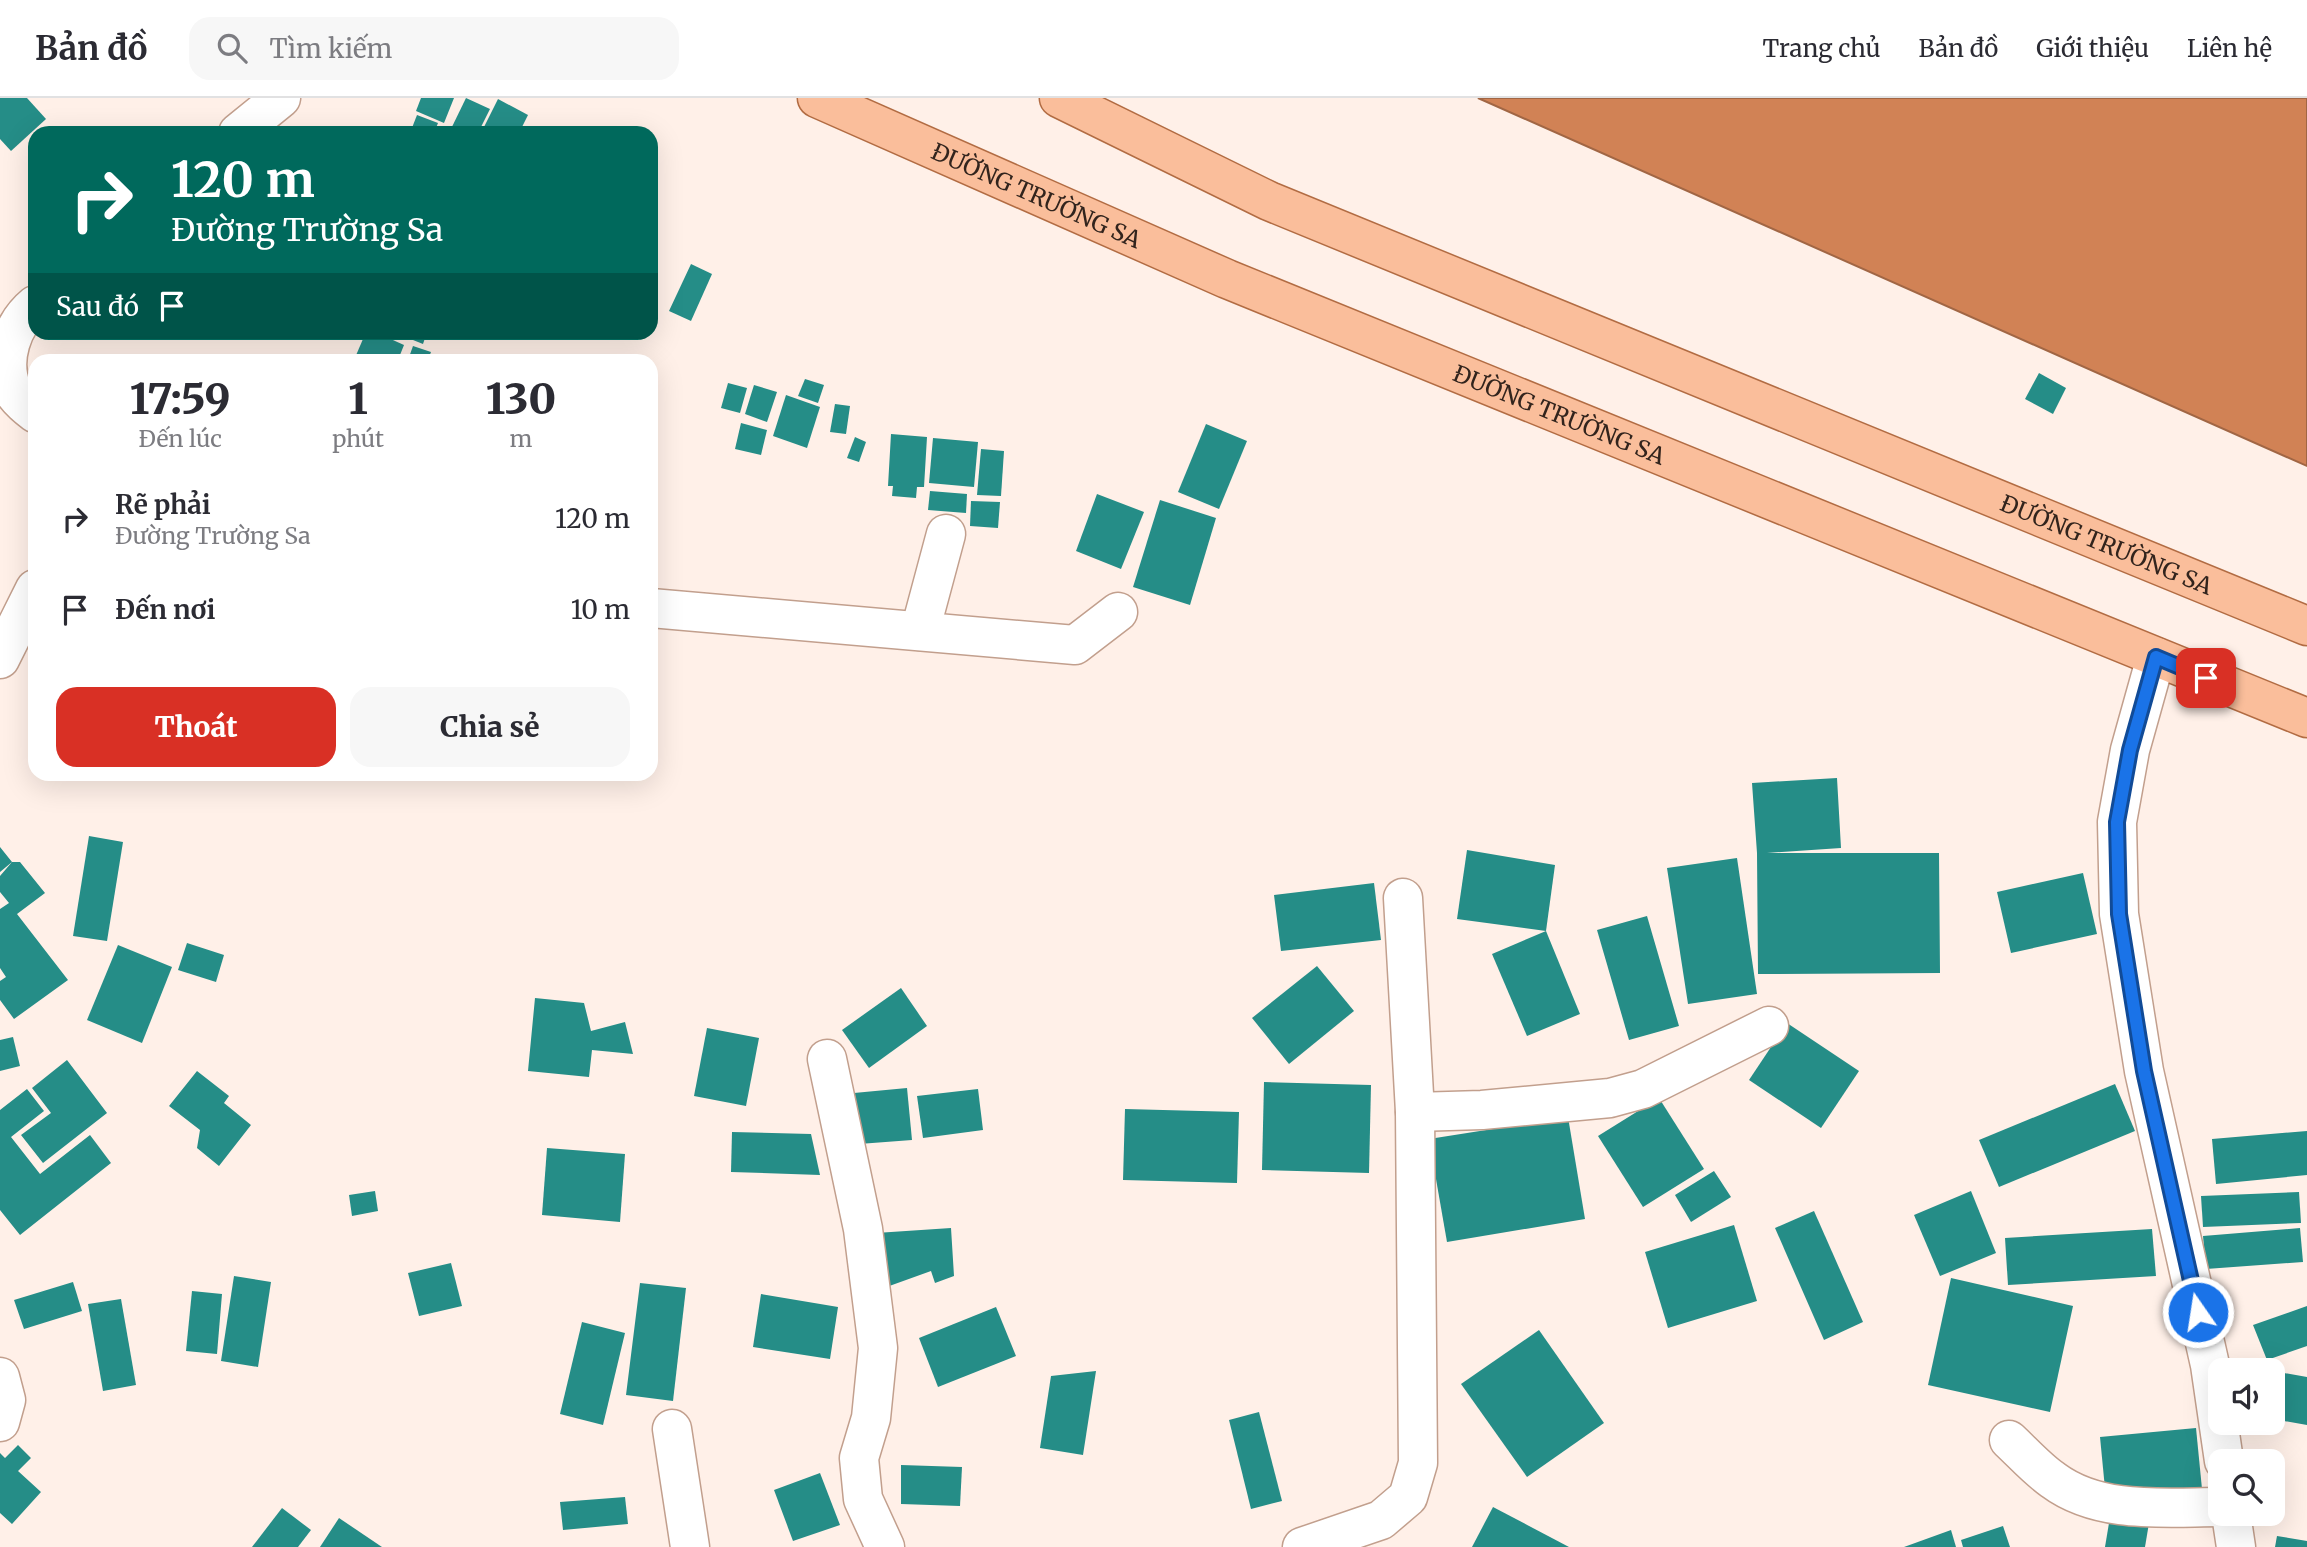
<!DOCTYPE html>
<html lang="vi">
<meta charset="utf-8">
<style>
body{margin:0;font-family:Merriweather,serif;background:#f7f7f7;color:#2b2b33;height:100vh;display:flex;flex-direction:column;font-size:26px;white-space:nowrap}
*{box-sizing:border-box;margin:0}
p{font-size:23px;color:#7c7c81}
.icon{flex:none;width:38px;height:38px;fill:none;stroke:currentColor;stroke-width:2;stroke-linecap:round;stroke-linejoin:round}
.map{position:relative;flex:1;overflow:hidden}
.side{position:absolute;left:28px;top:256px;width:630px;height:427px;display:flex;flex-direction:column;background:#fff;border-radius:21px;box-shadow:0 7px 28px #0002}
.side>*{flex:none}
.banner{position:absolute;left:28px;top:28px;width:630px;height:214px;border-radius:21px;box-shadow:0 7px 28px #0002;background:#00695c;color:#fff;overflow:hidden}
.buttons{position:absolute;left:2208px;top:1260px;display:grid;gap:14px}
.buttons a{display:grid;place-items:center;width:77px;height:77px;border-radius:14px;background:#fff;box-shadow:0 7px 28px #0002;font-size:35px}
.pin{position:absolute;display:grid;place-items:center;width:60px;height:60px;color:#fff;margin:-30px;border-radius:14px;box-shadow:0 4px 10px #0006}
.me{position:absolute;width:77px;margin:-38px;rotate:347deg;stroke-linejoin:round;filter:drop-shadow(0 0 5px #0008)}
.turn{display:flex;align-items:center;gap:24px;height:147px;padding:0 28px;font-size:32px}
.turn .icon{width:91px;height:91px;stroke-width:2.5}
.turn b{display:block;font-size:49px;line-height:60px}
.then{display:flex;align-items:center;height:66px;padding:0 28px;background:#0003;gap:14px;font-size:26px}
.eta{display:flex;justify-content:space-evenly;align-items:center;height:119px;text-align:center}
.eta b{font-size:42px;font-weight:800;line-height:49px}
.cta{display:flex;gap:14px;margin-top:auto;padding:14px 28px}
.cta a{flex:1;height:80px;border-radius:21px;background:#d93025;color:#fff;font-size:28px;font-weight:800;line-height:80px;text-align:center}
.cta a+a{background:#f7f7f7;color:#2b2b33}
ul{padding:0;list-style:none}
li{display:flex;align-items:center;gap:21px;height:91px;padding:0 28px}
li div{flex:1}
li b{display:block;font-size:26px}
li em{font-style:normal}
header{display:flex;align-items:center;gap:42px;box-sizing:border-box;height:98px;padding:0 35px;background:#fff;border-bottom:2px solid #e1e1e2}
header strong{font-size:33px}
nav{display:flex;gap:38px;margin-inline-start:auto;font-size:24px}
.search{width:490px;height:63px;background:#f7f7f7;display:flex;align-items:center;gap:18px;box-sizing:border-box;padding:0 24px;border-radius:21px;color:#7c7c81;font-size:26px}
.map>svg:first-child{display:block}
.water{fill:#d18255;stroke:#a16644;stroke-width:2}
.building{fill:#258d87}
.lines{fill:none;stroke-linecap:round;stroke-linejoin:round}
.minor-casing{stroke:#c29f8d;stroke-width:41}
.major-casing{stroke:#b26c43;stroke-width:41}
.minor{stroke:#fff;stroke-width:38}
.major{stroke:#fabe9b;stroke-width:38}
.route-casing{stroke:#114b97;stroke-width:18}
.route{stroke:#1a73e8;stroke-width:12}
.labels{text-anchor:middle;dominant-baseline:central;stroke-width:6;stroke-linejoin:round;paint-order:stroke}
.street-label{font-size:23px;fill:#32241d;stroke:#fff}
</style>
<header>
<strong>Bản đồ</strong>
<div class="search"><svg class="icon" aria-label="search" viewBox="0 0 24 24"><circle cx="10" cy="10" r="6"/><path d="M15 15l6 6"/></svg>Tìm kiếm</div>
<nav><a>Trang chủ</a><a>Bản đồ</a><a>Giới thiệu</a><a>Liên hệ</a></nav>
</header>
<div class="map">
<svg width="2307" height="1449" viewBox="0 0 2307 1449">
<rect width="100%" height="100%" fill="#fff0e8"/>
<!-- water -->
<polygon class="water" points="1478,0 2307,0 2307,368"/>
<!-- building -->
<g class="building">
<polygon points="0,0 27,0 46,21 11,53 0,41"/>
<polygon points="421,0 454,0 444,25 416,13"/>
<polygon points="466,0 490,11 478,35 449,35"/>
<polygon points="498,1 528,17 519,35 481,35"/>
<polygon points="417,17 438,25 434,35 410,35"/>
<polygon points="272,27 286,35 268,35"/>
<polygon points="691,166 712,176 691,223 669,213"/>
<polygon points="366,234 375,234 404,247 398,262 354,262"/>
<polygon points="393,234 427,234 423,246"/>
<polygon points="413,248 431,254 428,262 408,262"/>
<polygon points="2039,275 2066,290 2053,316 2025,301"/>
<polygon points="805,281 824,287 818,305 798,298"/>
<polygon points="728,285 747,290 740,315 721,310"/>
<polygon points="754,287 777,294 767,324 745,316"/>
<polygon points="786,297 820,309 807,350 773,338"/>
<polygon points="835,306 850,308 846,336 830,334"/>
<polygon points="741,325 767,332 761,357 735,351"/>
<polygon points="1206,326 1247,343 1219,411 1178,394"/>
<polygon points="891,336 927,339 924,389 917,389 916,400 892,398 893,388 888,388"/>
<polygon points="855,339 866,344 859,364 847,360"/>
<polygon points="933,340 978,344 974,389 929,385"/>
<polygon points="981,351 1004,353 1001,398 977,397"/>
<polygon points="930,393 967,396 966,415 928,412"/>
<polygon points="1097,396 1144,414 1121,471 1076,453"/>
<polygon points="1160,402 1216,420 1190,507 1133,489"/>
<polygon points="971,403 1000,404 998,430 970,428"/>
<polygon points="1837,680 1841,750 1767,755 1939,755 1940,875 1758,876 1757,755 1752,685"/>
<polygon points="89,738 123,744 107,843 73,838"/>
<polygon points="0,749 12,764 20,764 45,795 17,816 68,882 14,921 0,902 0,883 6,879 0,870 0,811 9,805 0,794 0,778 12,764 0,774"/>
<polygon points="1467,752 1555,767 1546,833 1457,821"/>
<polygon points="1737,760 1757,896 1688,906 1667,770"/>
<polygon points="2083,775 2097,836 2011,855 1997,794"/>
<polygon points="1374,785 1381,842 1281,853 1274,797"/>
<polygon points="1647,818 1679,928 1629,942 1597,832"/>
<polygon points="1546,833 1580,916 1527,938 1492,856"/>
<polygon points="187,845 224,857 216,884 178,872"/>
<polygon points="118,847 172,869 142,945 87,922"/>
<polygon points="1317,868 1354,913 1289,966 1252,920"/>
<polygon points="901,890 927,928 869,970 842,932"/>
<polygon points="535,900 584,905 591,933 625,924 633,956 592,952 589,979 528,973"/>
<polygon points="1787,925 1859,973 1821,1030 1749,982"/>
<polygon points="707,930 759,940 746,1008 694,998"/>
<polygon points="13,939 20,968 0,973 0,942"/>
<polygon points="67,962 107,1015 43,1065 21,1037 51,1015 32,990"/>
<polygon points="197,973 229,998 224,1005 251,1027 219,1068 197,1050 200,1032 169,1008"/>
<polygon points="1264,984 1371,987 1369,1075 1262,1072"/>
<polygon points="2115,986 2135,1033 1999,1089 1979,1042"/>
<polygon points="907,990 912,1042 859,1046 854,995"/>
<polygon points="27,991 44,1013 11,1039 40,1076 90,1037 111,1065 20,1137 0,1112 0,1012"/>
<polygon points="978,991 983,1032 923,1040 917,998"/>
<polygon points="1659,1000 1704,1071 1643,1109 1598,1038"/>
<polygon points="1125,1011 1239,1014 1237,1085 1123,1082"/>
<polygon points="1568,1019 1585,1121 1447,1144 1429,1041"/>
<polygon points="2307,1033 2307,1077 2216,1086 2212,1041"/>
<polygon points="732,1034 811,1036 820,1077 731,1074"/>
<polygon points="547,1050 625,1056 620,1124 542,1117"/>
<polygon points="1714,1073 1731,1099 1691,1124 1675,1097"/>
<polygon points="375,1093 378,1113 352,1118 349,1097"/>
<polygon points="1971,1093 1996,1155 1940,1178 1914,1117"/>
<polygon points="2299,1094 2301,1125 2203,1129 2201,1098"/>
<polygon points="1814,1113 1863,1224 1824,1242 1775,1130"/>
<polygon points="1734,1127 1757,1203 1668,1230 1645,1154"/>
<polygon points="951,1130 954,1178 935,1185 931,1173 881,1191 876,1135"/>
<polygon points="2300,1130 2303,1164 2206,1171 2203,1138"/>
<polygon points="2152,1131 2156,1178 2008,1187 2005,1140"/>
<polygon points="451,1165 462,1208 419,1218 408,1175"/>
<polygon points="234,1178 271,1184 258,1269 221,1263"/>
<polygon points="1951,1180 2073,1208 2050,1314 1928,1287"/>
<polygon points="73,1184 82,1213 24,1231 14,1202"/>
<polygon points="640,1185 686,1190 673,1303 626,1297"/>
<polygon points="192,1193 222,1196 217,1256 186,1253"/>
<polygon points="761,1196 838,1209 830,1261 753,1249"/>
<polygon points="121,1201 136,1287 103,1293 88,1206"/>
<polygon points="2307,1208 2307,1248 2267,1262 2253,1227"/>
<polygon points="996,1209 1016,1258 938,1289 919,1240"/>
<polygon points="582,1224 625,1235 603,1327 560,1316"/>
<polygon points="1539,1232 1604,1325 1527,1379 1461,1286"/>
<polygon points="1096,1273 1083,1357 1040,1350 1051,1278"/>
<polygon points="2273,1273 2307,1279 2307,1327 2273,1321"/>
<polygon points="1259,1314 1282,1403 1251,1411 1229,1322"/>
<polygon points="2196,1330 2202,1391 2106,1401 2100,1339"/>
<polygon points="18,1347 31,1360 18,1373 41,1394 12,1426 0,1415 0,1355 5,1360"/>
<polygon points="901,1367 962,1369 960,1408 901,1406"/>
<polygon points="820,1375 840,1427 793,1443 774,1392"/>
<polygon points="625,1399 628,1426 563,1432 560,1404"/>
<polygon points="1493,1409 1569,1449 1472,1449"/>
<polygon points="282,1410 311,1432 298,1449 252,1449"/>
<polygon points="2111,1413 2150,1419 2145,1449 2105,1449"/>
<polygon points="339,1420 382,1449 320,1449"/>
<polygon points="2003,1428 2010,1449 1963,1449 1961,1442"/>
<polygon points="1951,1432 1956,1449 1904,1449"/>
<polygon points="2277,1438 2307,1443 2307,1449 2275,1449"/>
</g>
<g class="lines">
<!-- minor casing -->
<g class="minor-casing">
<g id="minor">
<polyline points="238,35 281,0"/>
<path d="M35,207c-23,19 -35,55 -23,84 4,9 15,18 23,24"/>
<polyline points="651,510 1075,547 1118,514"/>
<polyline points="920,533 946,436"/>
<polyline points="2156,559 2130,652 2117,724 2119,816 2144,973 2210,1267 2224,1363"/>
<polyline points="0,561 35,491"/>
<polyline points="827,961 863,1131 878,1250 871,1320 859,1360 863,1401 885,1449"/>
<polyline points="1415,1014 1482,1012 1610,1000 1643,991 1769,928"/>
<polyline points="0,1279 6,1302 0,1324"/>
<polyline points="672,1331 690,1449"/>
<path d="M2009,1342c14,13 28,29 44,40 47,35 113,27 168,27"/>
<polyline points="2231,1416 2236,1449"/>
<polyline points="1302,1449 1381,1422 1408,1399 1418,1365 1415,1014 1403,800"/>
</g>
</g>
<!-- major casing -->
<g class="major-casing">
<g id="major">
<path id="s1" d="M817,0l410,181 1080,439"/>
<path id="s2" d="M1059,0l210,103 1038,425"/>
</g>
</g>
<!-- minor -->
<use href="#minor" class="minor"/>
<!-- major -->
<use href="#major" class="major"/>
</g>
<g class="lines">
<!-- route casing -->
<g class="route-casing">
<polyline id="route" points="2198,1214 2144,973 2119,816 2117,724 2130,652 2156,559 2206,580"/>
</g>
<!-- route -->
<use href="#route" class="route"/>
</g>
<g class="labels">
<!-- street labels -->
<g class="street-label">
<text stroke="none"><textPath href="#s1" startOffset="240">ĐƯỜNG TRƯỜNG SA</textPath></text>
<text stroke="none"><textPath href="#s1" startOffset="807">ĐƯỜNG TRƯỜNG SA</textPath></text>
<text stroke="none"><textPath href="#s2" startOffset="1139">ĐƯỜNG TRƯỜNG SA</textPath></text>
</g>
</g>
</svg>
<div class="buttons">
<a><svg class="icon" aria-label="sound" viewBox="0 0 24 24"><path d="M4 9h4l5-4v14l-5-4H4zM17 9q2 3 0 6"/></svg></a>
<a><svg class="icon" aria-label="search" viewBox="0 0 24 24"><circle cx="10" cy="10" r="6"/><path d="M15 15l6 6"/></svg></a>
</div>
<div class="pin" style="left:2206px;top:580px;background:#d93025"><svg class="icon" aria-label="arrive" viewBox="0 0 24 24"><path d="M6 21V4h12l-3 4 3 4H6"/></svg></div>
<svg class="me" style="left:2198px;top:1214px" viewBox="-20 -20 40 40"><circle r="17" fill="#1a73e8" stroke="#fff" stroke-width="3"/><path d="M0-11L8 9 0 5-8 9z" fill="#fff"/></svg>
<div class="banner">
<div class="turn"><svg class="icon" aria-label="right" viewBox="0 0 24 24"><path d="M7 20v-9h11M14 6l5 5-5 5"/></svg><div><b>120 m</b>Đường Trường Sa</div></div>
<div class="then">Sau đó<svg class="icon" aria-label="arrive" viewBox="0 0 24 24"><path d="M6 21V4h12l-3 4 3 4H6"/></svg></div>
</div>
<section class="side">
<div class="eta">
<div><b>17:59</b><p>Đến lúc</p></div>
<div><b>1</b><p>phút</p></div>
<div><b>130</b><p>m</p></div>
</div>
<ul>
<li><svg class="icon" aria-label="right" viewBox="0 0 24 24"><path d="M7 20v-9h11M14 6l5 5-5 5"/></svg><div><b>Rẽ phải</b><p>Đường Trường Sa</p></div><em>120 m</em></li>
<li><svg class="icon" aria-label="arrive" viewBox="0 0 24 24"><path d="M6 21V4h12l-3 4 3 4H6"/></svg><div><b>Đến nơi</b></div><em>10 m</em></li>
</ul>
<div class="cta"><a>Thoát</a><a>Chia sẻ</a></div>
</section>
</div>
